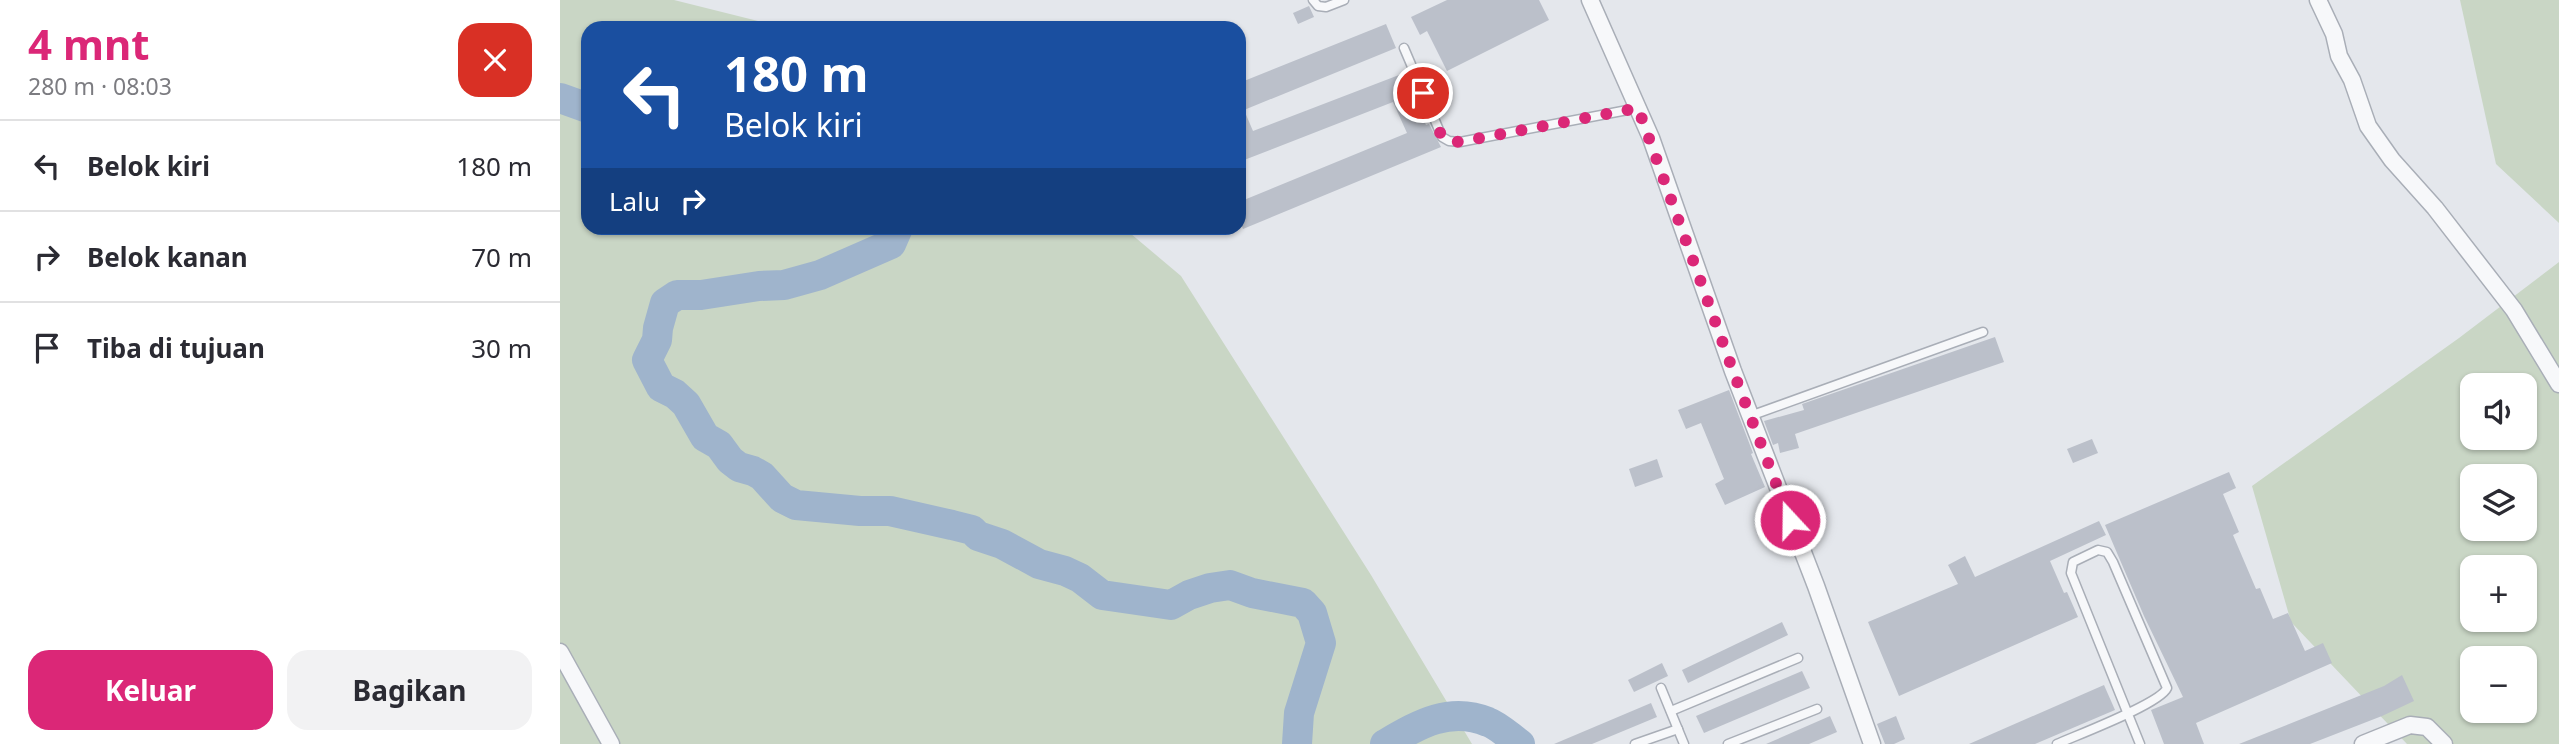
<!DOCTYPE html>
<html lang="id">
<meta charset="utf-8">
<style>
body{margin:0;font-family:"Noto Sans",sans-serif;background:#f2f2f3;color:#2b2b33;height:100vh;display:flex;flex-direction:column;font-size:26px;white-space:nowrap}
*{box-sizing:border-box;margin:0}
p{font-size:23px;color:#7c7c81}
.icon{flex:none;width:38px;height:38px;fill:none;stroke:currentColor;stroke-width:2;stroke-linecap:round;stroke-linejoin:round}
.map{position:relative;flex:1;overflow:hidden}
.side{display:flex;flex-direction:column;background:#fff;width:560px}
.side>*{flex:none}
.hud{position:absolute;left:21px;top:21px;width:665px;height:214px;border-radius:21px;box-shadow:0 2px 5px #0004;background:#1a4fa0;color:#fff;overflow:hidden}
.fabs{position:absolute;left:1900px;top:373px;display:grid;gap:14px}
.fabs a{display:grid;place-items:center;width:77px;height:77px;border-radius:14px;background:#fff;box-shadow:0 2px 5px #0004;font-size:35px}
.pin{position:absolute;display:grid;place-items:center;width:60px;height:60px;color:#fff;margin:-30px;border:4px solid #fff;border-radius:50%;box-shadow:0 2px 7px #0007}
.me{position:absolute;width:77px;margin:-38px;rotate:339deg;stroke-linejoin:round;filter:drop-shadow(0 0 5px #0008)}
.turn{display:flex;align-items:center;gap:24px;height:147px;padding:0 28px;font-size:32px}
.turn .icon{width:91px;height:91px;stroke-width:2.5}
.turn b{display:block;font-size:49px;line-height:60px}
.then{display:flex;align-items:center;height:66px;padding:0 28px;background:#0003;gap:14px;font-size:26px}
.round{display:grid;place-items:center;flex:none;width:74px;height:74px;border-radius:21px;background:#f2f2f3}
.head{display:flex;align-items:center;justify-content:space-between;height:119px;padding:0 28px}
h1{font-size:42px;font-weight:700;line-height:52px;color:#db2777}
.primary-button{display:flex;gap:14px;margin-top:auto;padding:14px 28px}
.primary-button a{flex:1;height:80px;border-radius:21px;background:#db2777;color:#fff;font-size:28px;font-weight:700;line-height:80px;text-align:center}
.primary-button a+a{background:#f2f2f3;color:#2b2b33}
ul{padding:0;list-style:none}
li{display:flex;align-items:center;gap:21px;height:91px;padding:0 28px;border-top:2px solid #e1e1e2}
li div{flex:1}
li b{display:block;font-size:26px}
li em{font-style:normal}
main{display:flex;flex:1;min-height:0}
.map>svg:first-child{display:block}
.green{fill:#c9d6c5;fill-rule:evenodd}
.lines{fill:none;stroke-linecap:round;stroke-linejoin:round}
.river{stroke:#9fb4cc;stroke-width:30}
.building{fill:#bbc0ca}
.lane-casing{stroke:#a9aeb7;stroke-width:11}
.street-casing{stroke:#a9aeb7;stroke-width:19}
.lane{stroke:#f7f8fa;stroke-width:8}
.street{stroke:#f7f8fa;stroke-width:16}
.route{stroke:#db2777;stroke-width:12;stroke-dasharray:0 21.6}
</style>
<main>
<section class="side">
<div class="head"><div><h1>4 mnt</h1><p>280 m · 08:03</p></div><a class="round" style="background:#d93025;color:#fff"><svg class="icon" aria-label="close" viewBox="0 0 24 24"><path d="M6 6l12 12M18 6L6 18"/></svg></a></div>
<ul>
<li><svg class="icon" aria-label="left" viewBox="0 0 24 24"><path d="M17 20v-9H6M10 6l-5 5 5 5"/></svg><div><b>Belok kiri</b></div><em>180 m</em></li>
<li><svg class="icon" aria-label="right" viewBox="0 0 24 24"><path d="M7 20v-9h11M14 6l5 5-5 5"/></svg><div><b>Belok kanan</b></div><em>70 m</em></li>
<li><svg class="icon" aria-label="arrive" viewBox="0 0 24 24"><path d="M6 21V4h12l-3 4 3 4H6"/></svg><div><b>Tiba di tujuan</b></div><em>30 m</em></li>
</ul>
<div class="primary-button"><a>Keluar</a><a>Bagikan</a></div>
</section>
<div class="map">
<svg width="1999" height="744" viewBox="0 0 1999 744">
<rect width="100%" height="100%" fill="#e4e7ec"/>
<!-- green -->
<g class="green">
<polygon points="0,0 114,0 226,28 28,28 28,228 564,228 621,276 811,575 912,744 0,744"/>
<polygon points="1900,0 1999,0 1999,223 1936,164"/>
<path d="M1999,262v482h-152l-116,-122 -39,-136 207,-148zM1913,385h52v53h-52zM1913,476h52v52h-52zM1913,567h52v53h-52zM1913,658h52v52h-52z"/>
</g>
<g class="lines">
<!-- river -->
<g class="river">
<polyline points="0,98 28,108"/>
<polyline points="338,228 331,244 260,275 224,285 199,286 141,295 117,295 105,303 98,328 97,340 87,360 101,387 115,394 126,404 145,437 159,445 170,460 179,467 193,471 202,476 222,498 236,505 300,511 330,511 392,525 412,530 418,536 442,544 479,564 505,571 520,578 542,595 611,605 629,595 650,588 670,585 692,593 743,603 752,613 761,643 739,713 737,744"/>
<path d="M825,744c33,-19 64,-38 103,-22 11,4 22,15 32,22"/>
</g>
</g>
<!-- building -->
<g class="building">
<polygon points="887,0 979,0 989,20 887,71 867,31 860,35 851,17"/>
<polygon points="749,6 754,17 738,24 733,13"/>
<polygon points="826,24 836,48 684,110 693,131 839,75 852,107 857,105 866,125 869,124 881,147 683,229 679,219 679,202 847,133 833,102 679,162 679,83"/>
<polygon points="1435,337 1444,362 1235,434 1239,448 1220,453 1218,443 1213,445 1204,421 1244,410 1242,404"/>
<polygon points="1169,390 1193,453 1191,454 1205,487 1165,505 1155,484 1164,479 1141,423 1126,429 1118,410"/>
<polygon points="1532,439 1538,453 1513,463 1507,449"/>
<polygon points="1097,459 1103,477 1075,487 1069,469"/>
<polygon points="1669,472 1676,488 1663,494 1679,532 1673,535 1696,589 1700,588 1713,619 1728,613 1745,651 1763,643 1772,663 1636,723 1644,744 1604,744 1591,710 1623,697 1584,616 1545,525"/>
<polygon points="1539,521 1546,535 1490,561 1504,593 1507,592 1518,617 1339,696 1308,622 1398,584 1388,565 1405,556 1415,577"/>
<polygon points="1222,622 1228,635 1128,683 1122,670"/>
<polygon points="1102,663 1108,676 1074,692 1068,680"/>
<polygon points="1242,671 1250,688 1144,733 1136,716"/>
<polygon points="1842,675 1854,701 1822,716 1750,744 1679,744 1824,686"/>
<polygon points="1544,685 1555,710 1475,744 1409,744"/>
<polygon points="1091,703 1097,717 1032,744 994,744"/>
<polygon points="1270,716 1277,732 1249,744 1206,744"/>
<polygon points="1336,716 1345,739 1334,744 1325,744 1317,724"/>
</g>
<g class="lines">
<!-- lane casing -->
<g class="lane-casing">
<g id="lane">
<polyline points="753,0 758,6 766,7 784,0"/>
<polyline points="844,48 882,137 889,141 900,142 1078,108"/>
<polyline points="1190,416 1423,332"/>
<polyline points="1101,688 1124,744"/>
<polyline points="1111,711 1238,658"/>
<polyline points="1075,744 1118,729"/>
<polyline points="1168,744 1257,709"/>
<path d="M1497,744c20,-9 103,-40 110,-56l-54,-126 -6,-10 -9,-2 -25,12 -2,11 69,171"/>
</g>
</g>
<!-- street casing -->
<g class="street-casing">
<g id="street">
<polyline points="1030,0 1091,138 1173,371 1256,586 1312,744"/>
<polyline points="1758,0 1774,34 1779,56 1792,80 1808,126 1832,160 1875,208 1954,310 1999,384"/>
<polyline points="0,652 51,744"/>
<polyline points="1803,744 1850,725 1867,727 1884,744"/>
</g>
</g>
<!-- lane -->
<use href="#lane" class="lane"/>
<!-- street -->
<use href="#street" class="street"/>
</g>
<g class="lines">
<!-- route -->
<polyline class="route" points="863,93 882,137 889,141 900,142 1078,108 1173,371 1230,520"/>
</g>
</svg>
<div class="fabs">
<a><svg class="icon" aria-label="sound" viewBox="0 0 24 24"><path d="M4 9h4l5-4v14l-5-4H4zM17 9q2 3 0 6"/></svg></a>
<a><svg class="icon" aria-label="layers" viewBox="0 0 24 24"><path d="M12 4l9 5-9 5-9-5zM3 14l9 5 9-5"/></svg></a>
<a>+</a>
<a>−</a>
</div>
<div class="pin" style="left:863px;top:93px;background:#d93025"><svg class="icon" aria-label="arrive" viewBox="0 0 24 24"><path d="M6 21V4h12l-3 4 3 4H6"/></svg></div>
<svg class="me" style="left:1230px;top:520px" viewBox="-20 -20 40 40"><circle r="17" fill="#db2777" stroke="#fff" stroke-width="3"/><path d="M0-11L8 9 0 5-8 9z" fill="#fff"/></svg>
<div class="hud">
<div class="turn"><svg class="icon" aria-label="left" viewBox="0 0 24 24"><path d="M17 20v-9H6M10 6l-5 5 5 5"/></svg><div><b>180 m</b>Belok kiri</div></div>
<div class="then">Lalu<svg class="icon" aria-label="right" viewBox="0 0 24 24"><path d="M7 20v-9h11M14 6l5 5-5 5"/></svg></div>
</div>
</div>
</main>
